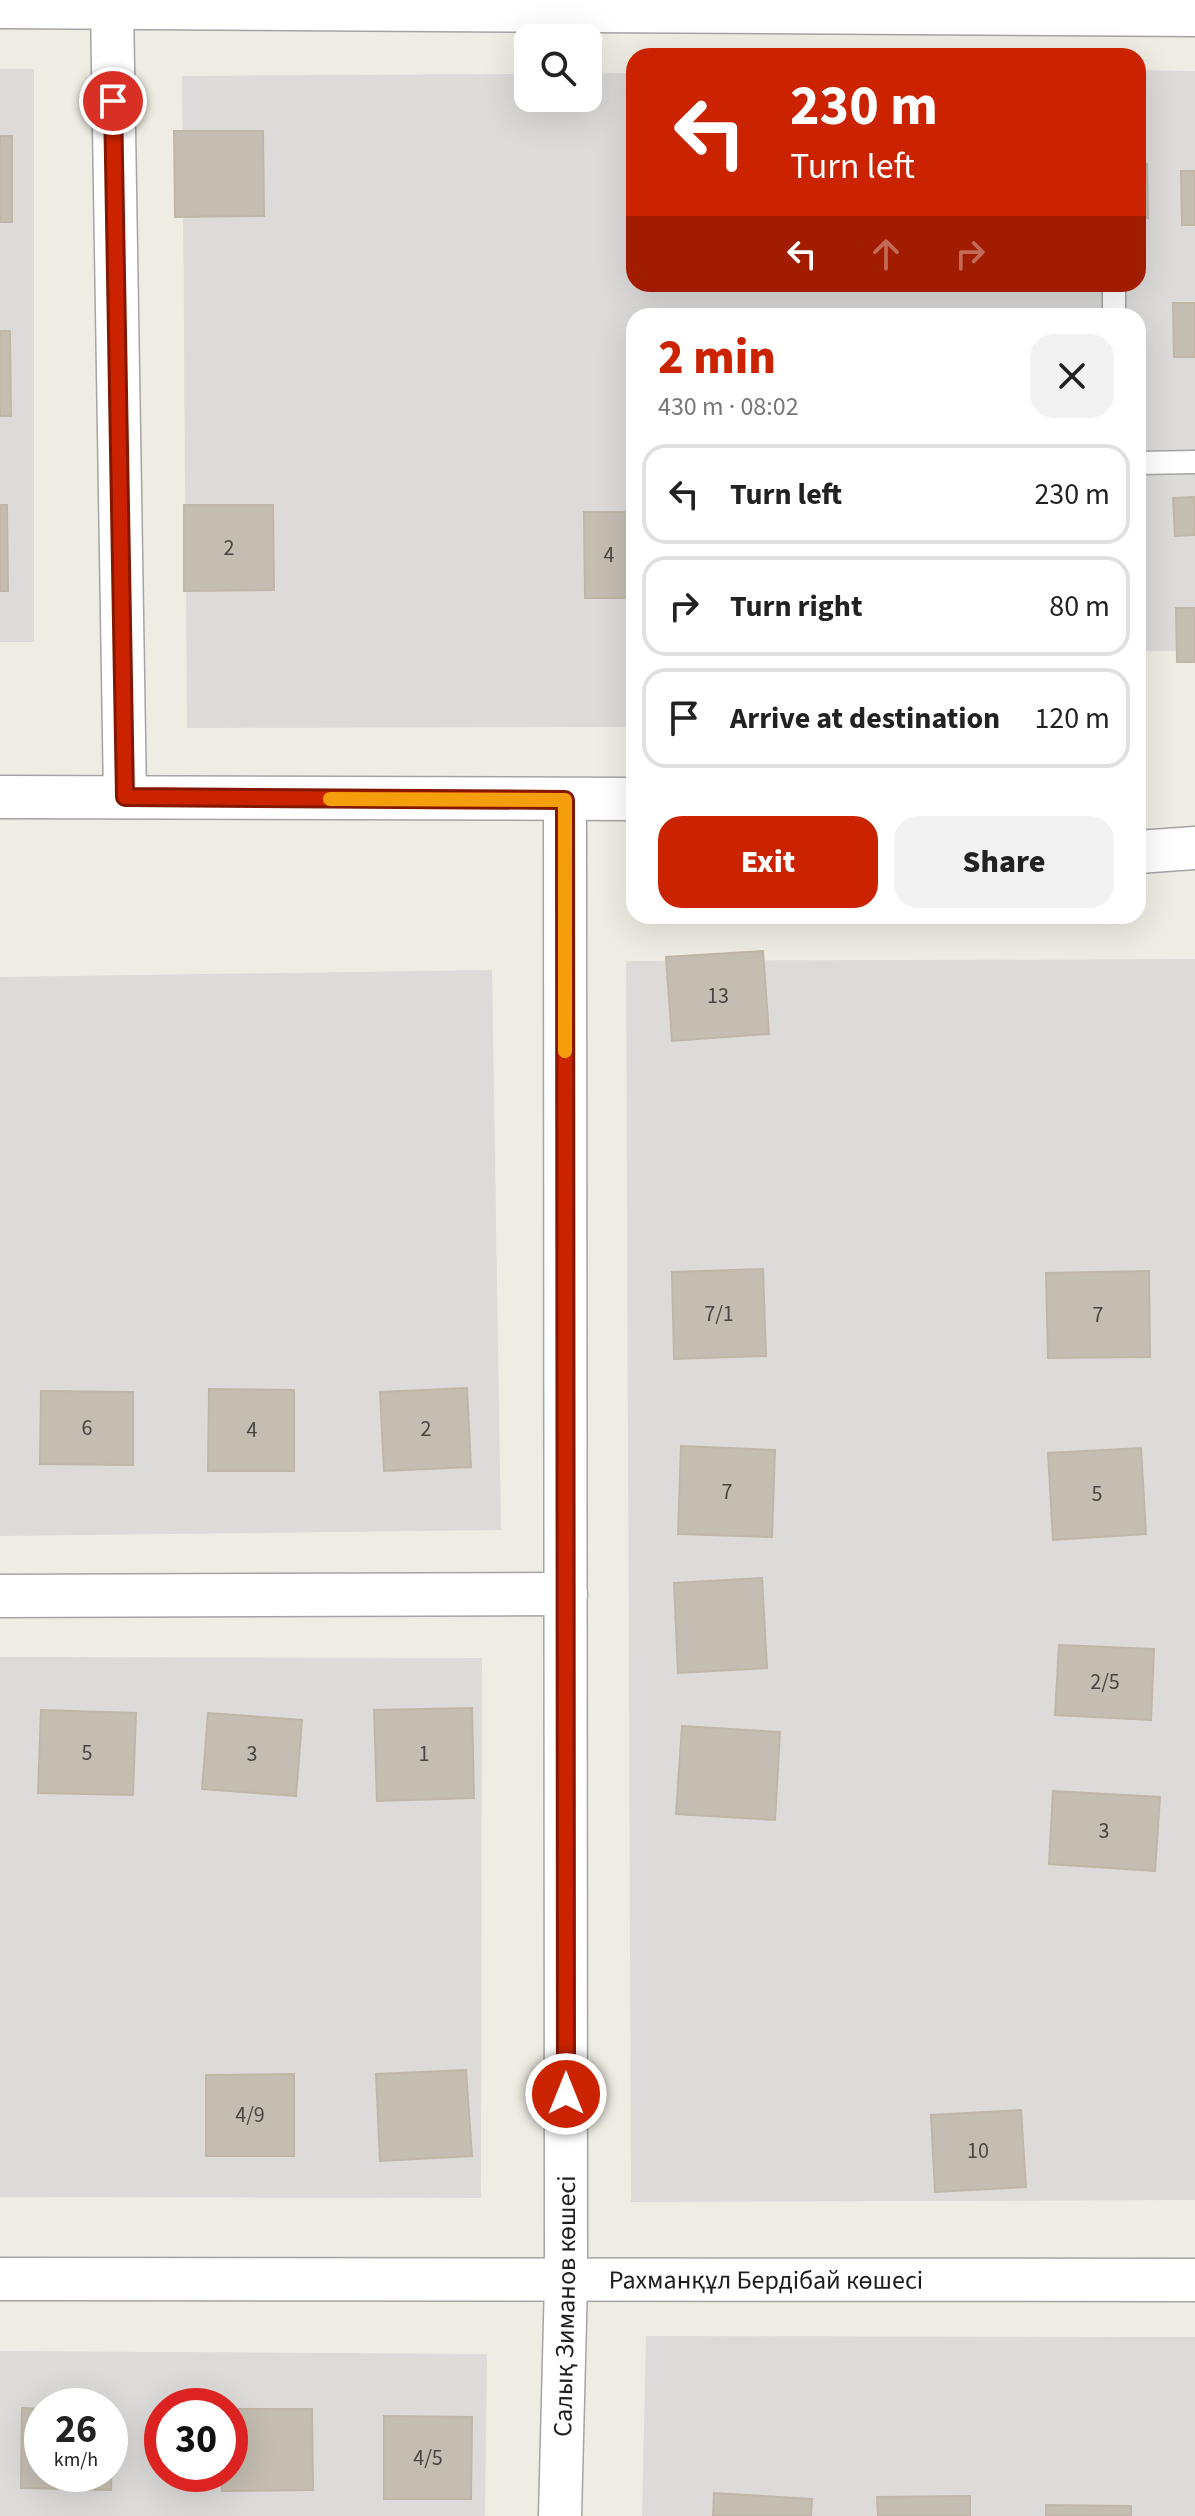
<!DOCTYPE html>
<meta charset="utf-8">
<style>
body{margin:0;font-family:"Source Sans 3",sans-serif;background:#f2f2f2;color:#222;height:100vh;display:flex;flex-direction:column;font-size:30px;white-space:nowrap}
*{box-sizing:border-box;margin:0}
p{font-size:26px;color:#767676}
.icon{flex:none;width:44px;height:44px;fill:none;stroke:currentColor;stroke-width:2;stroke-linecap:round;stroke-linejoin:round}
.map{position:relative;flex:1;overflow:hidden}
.panel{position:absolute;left:626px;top:308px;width:520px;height:616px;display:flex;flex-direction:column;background:#fff;border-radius:24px;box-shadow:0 8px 32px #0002}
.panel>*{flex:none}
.top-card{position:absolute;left:626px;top:48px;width:520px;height:244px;border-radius:24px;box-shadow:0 8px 32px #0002;background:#cb2300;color:#fff;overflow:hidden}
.controls{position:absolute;left:514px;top:24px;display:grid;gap:16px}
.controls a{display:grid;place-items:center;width:88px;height:88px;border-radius:16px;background:#fff;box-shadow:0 8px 32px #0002;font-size:40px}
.speed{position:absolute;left:24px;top:2388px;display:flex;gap:16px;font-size:40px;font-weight:700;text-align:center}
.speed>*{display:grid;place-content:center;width:104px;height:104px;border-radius:50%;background:#fff;box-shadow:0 8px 32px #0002;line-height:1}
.speed small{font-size:20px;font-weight:400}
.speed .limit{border:12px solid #d22;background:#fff;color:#111}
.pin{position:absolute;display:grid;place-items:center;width:68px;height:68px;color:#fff;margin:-34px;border:4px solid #fff;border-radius:50%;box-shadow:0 2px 8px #0007}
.me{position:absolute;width:88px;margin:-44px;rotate:0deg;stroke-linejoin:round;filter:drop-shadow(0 0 6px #0008)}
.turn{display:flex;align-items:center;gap:28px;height:168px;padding:0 32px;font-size:36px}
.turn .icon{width:104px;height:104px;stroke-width:2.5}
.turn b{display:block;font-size:56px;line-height:68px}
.lanes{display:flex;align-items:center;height:76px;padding:0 32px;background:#0003;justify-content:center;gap:40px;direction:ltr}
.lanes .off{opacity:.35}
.round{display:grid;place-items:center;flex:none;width:84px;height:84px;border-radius:24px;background:#f2f2f2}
.summary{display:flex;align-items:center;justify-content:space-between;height:136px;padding:0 32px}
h1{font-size:48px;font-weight:800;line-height:60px;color:#cb2300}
.action{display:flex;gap:16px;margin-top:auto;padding:16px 32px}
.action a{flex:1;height:92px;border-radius:24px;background:#cb2300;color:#fff;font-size:32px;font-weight:800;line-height:92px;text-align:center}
.action a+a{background:#f2f2f2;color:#222}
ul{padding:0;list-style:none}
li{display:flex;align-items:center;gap:24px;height:100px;margin:0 16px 12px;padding:0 16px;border:4px solid #e0e0e0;border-radius:24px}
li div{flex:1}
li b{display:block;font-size:30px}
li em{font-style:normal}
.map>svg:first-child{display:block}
.residential{fill:#dcdbda;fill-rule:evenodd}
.building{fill:#c4bdb2;stroke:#c1b6a5;stroke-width:2}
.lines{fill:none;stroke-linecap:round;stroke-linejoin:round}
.lane-casing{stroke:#a4a4a4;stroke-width:25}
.street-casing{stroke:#a4a4a4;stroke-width:45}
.lane{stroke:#fff;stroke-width:22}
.street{stroke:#fff;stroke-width:42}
.route-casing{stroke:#841700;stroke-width:20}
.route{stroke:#cb2300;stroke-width:14}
.slow{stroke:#f59e0b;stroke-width:14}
.labels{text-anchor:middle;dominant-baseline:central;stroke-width:6;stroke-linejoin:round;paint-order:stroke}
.number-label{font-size:22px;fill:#474542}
.street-label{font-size:26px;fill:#1d1d1d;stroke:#fff}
</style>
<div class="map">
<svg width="1195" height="2516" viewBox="0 0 1195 2516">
<rect width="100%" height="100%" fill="#efede3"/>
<!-- residential -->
<g class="residential">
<rect x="0" y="69" width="34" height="573"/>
<polygon points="1138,70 1195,71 1195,651 1138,651 1138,316 634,316 634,727 187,728 182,76 528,74 528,98 588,98 588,73 634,73 634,284 1138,284"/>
<polygon points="1195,959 1195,2200 631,2202 626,961"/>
<polygon points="492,970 501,1530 0,1536 0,977"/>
<polygon points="0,1657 482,1658 481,2198 0,2197"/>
<polygon points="646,2336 1195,2337 1195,2516 642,2516"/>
<path d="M0,2351l487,3 -2,162h-485zM42,2406h68v68h-68zM162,2406h68v68h-68z"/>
</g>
<!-- building -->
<g class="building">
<polygon points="174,131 263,131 264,216 175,217"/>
<rect x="0" y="136" width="12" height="86"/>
<polygon points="1138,164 1147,164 1148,218 1138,218"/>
<polygon points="1181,171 1195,171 1195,225 1182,225"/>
<polygon points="1173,303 1195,303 1195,357 1174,357"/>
<polygon points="0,331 10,331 11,416 0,416"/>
<polygon points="1195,497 1195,535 1175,536 1173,498"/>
<polygon points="0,505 7,505 8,591 0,591"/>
<polygon points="184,505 273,505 274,590 184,591"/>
<polygon points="584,512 634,512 634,598 585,598"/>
<polygon points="1176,608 1195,608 1195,662 1177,662"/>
<polygon points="763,951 769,1034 672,1041 666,957"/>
<polygon points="763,1269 766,1356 674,1359 672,1272"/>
<polygon points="1149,1271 1150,1357 1048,1358 1046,1273"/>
<polygon points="467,1388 471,1467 384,1471 380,1392"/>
<polygon points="209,1389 294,1390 294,1471 208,1471"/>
<polygon points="41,1391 133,1392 133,1465 40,1464"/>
<polygon points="681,1446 775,1450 772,1537 678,1534"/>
<polygon points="1141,1448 1146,1534 1053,1540 1048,1453"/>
<polygon points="762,1578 767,1668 678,1673 674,1583"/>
<polygon points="1059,1645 1154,1649 1151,1720 1055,1715"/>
<polygon points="472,1708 474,1798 377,1801 374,1710"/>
<polygon points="41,1710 136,1713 133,1795 38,1793"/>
<polygon points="208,1713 302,1720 296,1796 202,1789"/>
<polygon points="682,1726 780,1732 775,1820 676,1814"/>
<polygon points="1053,1791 1160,1797 1155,1871 1049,1864"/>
<polygon points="466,2070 472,2156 380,2161 376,2074"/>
<polygon points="294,2074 294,2156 206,2156 206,2075"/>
<polygon points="1021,2110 1026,2187 935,2192 931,2115"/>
<polygon points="22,2408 42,2409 42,2474 110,2474 110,2410 113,2410 111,2490 21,2488"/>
<polygon points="230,2409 312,2409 313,2490 222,2491 221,2474 230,2474"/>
<polygon points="384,2416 472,2417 471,2499 384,2499"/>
<polygon points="714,2493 812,2499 811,2516 713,2516"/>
<polygon points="970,2496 970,2516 878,2516 877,2497"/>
<polygon points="1046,2505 1131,2506 1131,2516 1046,2516"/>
</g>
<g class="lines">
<!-- lane casing -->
<g class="lane-casing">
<g id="lane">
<polyline points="1114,316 1114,284"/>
<polyline points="1138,463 1195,462"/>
</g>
</g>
<!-- street casing -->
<g class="street-casing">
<g id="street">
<polyline points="112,6 125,797"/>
<polyline points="0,7 1195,15"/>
<polyline points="0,797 634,799"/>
<polyline points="1138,852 1195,848"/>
<polyline points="0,1596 566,1594"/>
<path id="s1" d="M0,2279l1195,1"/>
<path id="s2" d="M560,2516l6,-234 -1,-1482"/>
</g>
</g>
<!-- lane -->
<use href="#lane" class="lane"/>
<!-- street -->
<use href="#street" class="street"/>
</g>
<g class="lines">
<!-- route casing -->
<g class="route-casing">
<polyline id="route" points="113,101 125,797 565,800 566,2094"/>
</g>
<!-- route -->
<use href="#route" class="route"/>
<!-- slow -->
<polyline class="slow" points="330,799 565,800 565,1051"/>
</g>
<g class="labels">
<!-- number labels -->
<g class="number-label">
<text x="229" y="548">2</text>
<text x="609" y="555">4</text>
<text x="718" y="996">13</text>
<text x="719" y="1314">7/1</text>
<text x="1098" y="1315">7</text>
<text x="87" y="1428">6</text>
<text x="426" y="1429">2</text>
<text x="252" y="1430">4</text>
<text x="727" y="1492">7</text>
<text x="1097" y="1494">5</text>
<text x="1105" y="1682">2/5</text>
<text x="87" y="1753">5</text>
<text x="252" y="1754">3</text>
<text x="424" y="1754">1</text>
<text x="1104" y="1831">3</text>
<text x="250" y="2115">4/9</text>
<text x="978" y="2151">10</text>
<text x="428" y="2458">4/5</text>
</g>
<!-- street labels -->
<g class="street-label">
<text stroke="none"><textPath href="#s1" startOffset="766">Рахманқұл Бердібай көшесі</textPath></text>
<text stroke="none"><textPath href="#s2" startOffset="210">Салық Зиманов көшесі</textPath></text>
</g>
</g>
</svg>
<div class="controls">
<a><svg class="icon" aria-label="search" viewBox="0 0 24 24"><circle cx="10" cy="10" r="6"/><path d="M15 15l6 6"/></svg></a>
</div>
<div class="speed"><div>26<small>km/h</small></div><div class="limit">30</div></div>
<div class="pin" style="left:113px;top:101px;background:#d93025"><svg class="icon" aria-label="arrive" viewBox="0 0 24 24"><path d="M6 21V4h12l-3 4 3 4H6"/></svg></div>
<svg class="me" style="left:566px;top:2094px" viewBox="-20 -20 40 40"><circle r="17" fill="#cb2300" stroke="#fff" stroke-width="3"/><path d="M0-11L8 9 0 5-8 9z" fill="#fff"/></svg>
<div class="top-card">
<div class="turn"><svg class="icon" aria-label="left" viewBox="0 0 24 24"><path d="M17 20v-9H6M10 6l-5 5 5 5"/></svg><div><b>230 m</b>Turn left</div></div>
<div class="lanes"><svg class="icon" aria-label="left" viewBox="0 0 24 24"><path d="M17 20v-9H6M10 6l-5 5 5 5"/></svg><svg class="icon off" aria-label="ahead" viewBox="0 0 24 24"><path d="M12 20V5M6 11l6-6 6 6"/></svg><svg class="icon off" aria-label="right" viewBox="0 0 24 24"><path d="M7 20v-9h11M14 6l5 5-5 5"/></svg></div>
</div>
<section class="panel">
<div class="summary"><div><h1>2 min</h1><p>430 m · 08:02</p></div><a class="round"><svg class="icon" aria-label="close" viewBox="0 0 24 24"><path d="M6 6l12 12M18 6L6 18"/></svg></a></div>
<ul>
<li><svg class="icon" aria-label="left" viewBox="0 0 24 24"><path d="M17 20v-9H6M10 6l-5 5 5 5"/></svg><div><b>Turn left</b></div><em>230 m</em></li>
<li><svg class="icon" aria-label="right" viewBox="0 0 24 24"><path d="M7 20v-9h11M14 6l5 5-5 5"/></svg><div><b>Turn right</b></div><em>80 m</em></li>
<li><svg class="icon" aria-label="arrive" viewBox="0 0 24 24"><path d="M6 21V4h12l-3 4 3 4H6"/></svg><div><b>Arrive at destination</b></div><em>120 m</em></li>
</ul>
<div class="action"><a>Exit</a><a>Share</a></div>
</section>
</div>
